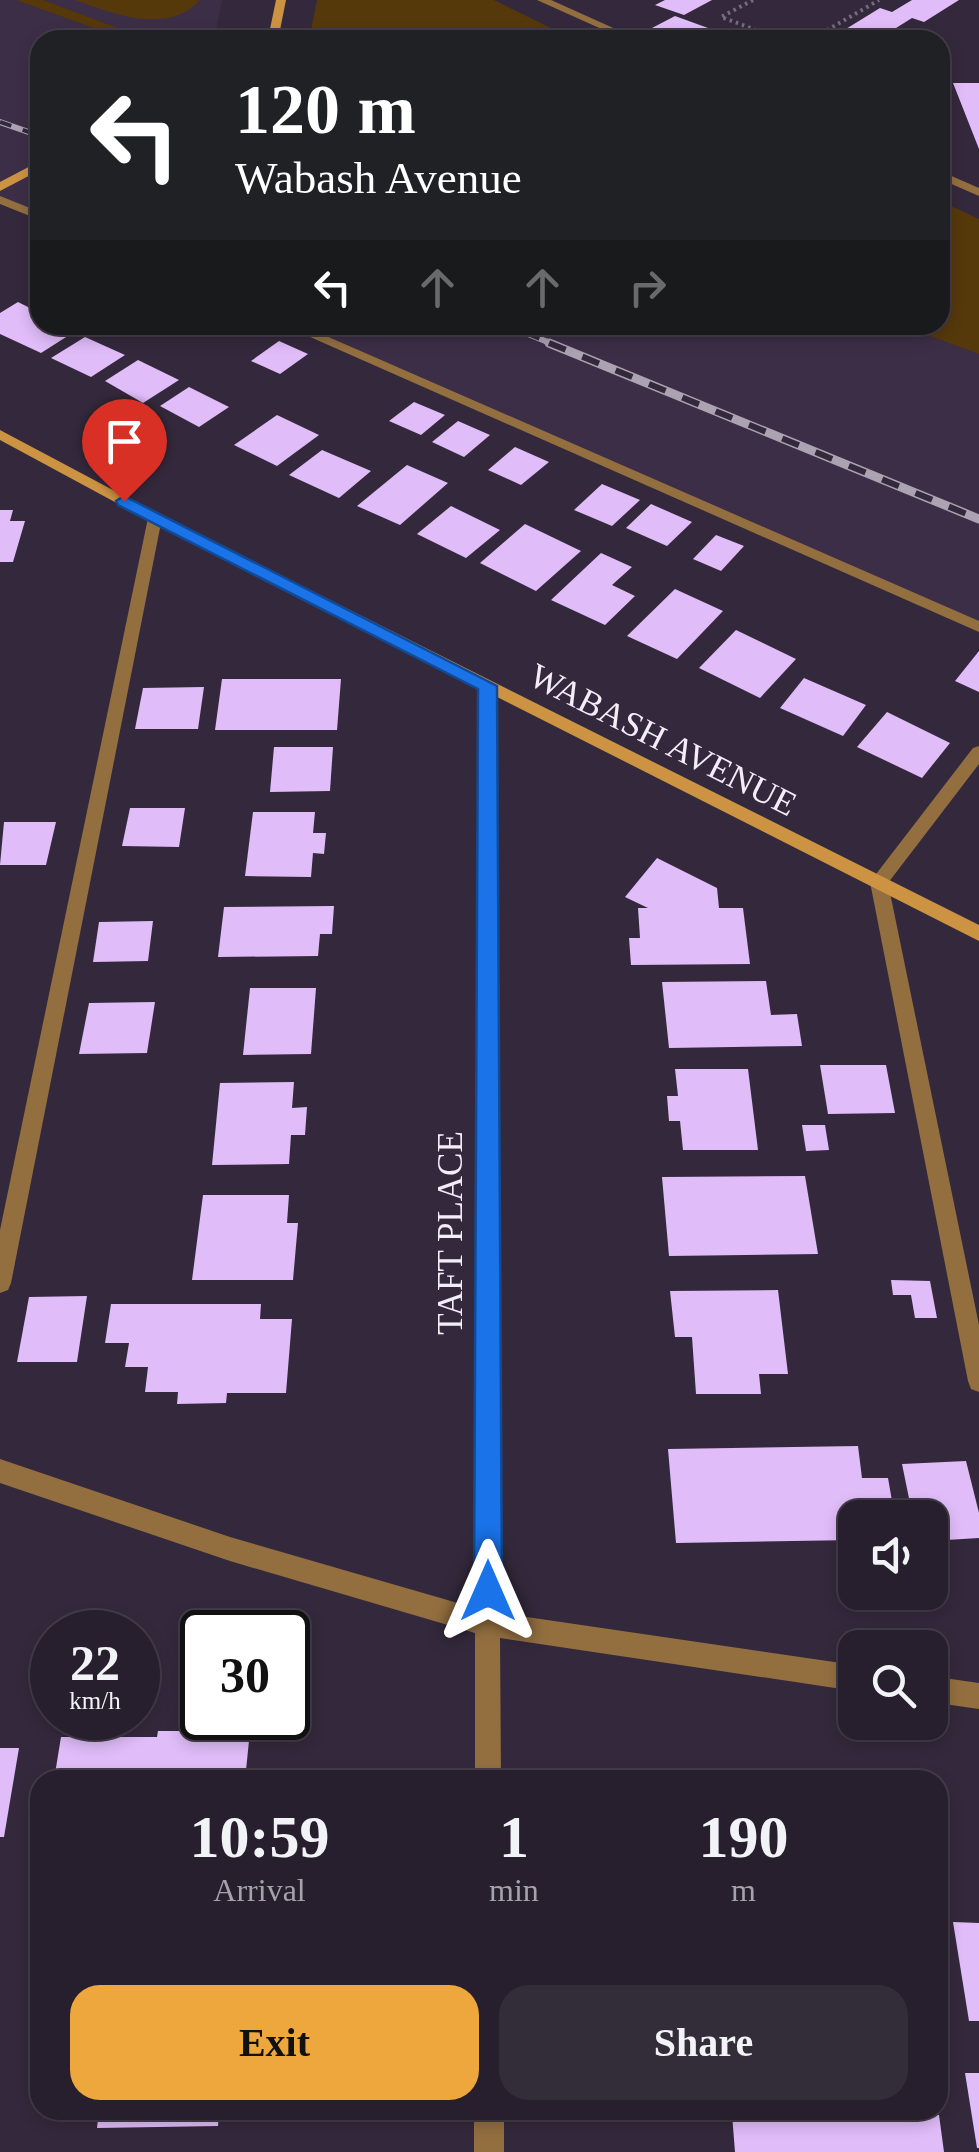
<!DOCTYPE html>
<style>
body{margin:0;font-family:Georgia,serif;background:#332c39;color:#f1f3f6;height:100vh;display:flex;flex-direction:column;font-size:38px;white-space:nowrap}
*{box-sizing:border-box;margin:0}
p{font-size:32px;color:#a4a2aa}
.icon{flex:none;width:55px;height:55px;fill:none;stroke:currentColor;stroke-width:2;stroke-linecap:round;stroke-linejoin:round}
.map{position:relative;flex:1;overflow:hidden}
.drawer{position:absolute;left:30px;top:1770px;width:918px;height:350px;display:flex;flex-direction:column;background:#271f2d;border-radius:30px;box-shadow:0 5px 15px #0003,0 0 0 2px #433d49}
.drawer>*{flex:none}
.banner{position:absolute;left:30px;top:30px;width:920px;height:305px;border-radius:30px;box-shadow:0 5px 15px #0003,0 0 0 2px #433d49;background:#202124;color:#fff;overflow:hidden}
.buttons{position:absolute;left:838px;top:1500px;display:grid;gap:20px}
.buttons a{display:grid;place-items:center;width:110px;height:110px;border-radius:20px;background:#271f2d;box-shadow:0 5px 15px #0003,0 0 0 2px #433d49;font-size:50px}
.speed{position:absolute;left:30px;top:1610px;display:flex;gap:20px;font-size:50px;font-weight:700;text-align:center}
.speed>*{display:grid;place-content:center;width:130px;height:130px;border-radius:50%;background:#271f2d;box-shadow:0 5px 15px #0003,0 0 0 2px #433d49;line-height:1}
.speed small{font-size:25px;font-weight:400}
.speed .limit{border:5px solid #111;border-radius:15px;background:#fff;color:#111}
.pin{position:absolute;display:grid;place-items:center;width:85px;height:85px;color:#fff;margin:-102px -42px;border-radius:50% 50% 50% 0;rotate:-45deg;box-shadow:0 0 10px #0007}
.pin .icon{rotate:45deg}
.me{position:absolute;width:110px;margin:-55px;rotate:0deg;stroke-linejoin:round;filter:drop-shadow(0 0 8px #0008)}
.turn{display:flex;align-items:center;gap:35px;height:210px;padding:0 40px;font-size:45px}
.turn .icon{width:130px;height:130px;stroke-width:2.5}
.turn b{display:block;font-size:70px;line-height:85px}
.lanes{display:flex;align-items:center;height:95px;padding:0 40px;background:#0003;justify-content:center;gap:50px;direction:ltr}
.lanes .off{opacity:.35}
.eta{display:flex;justify-content:space-evenly;align-items:center;height:170px;text-align:center}
.eta b{font-size:60px;font-weight:700;line-height:70px}
.cta{display:flex;gap:20px;margin-top:auto;padding:20px 40px}
.cta a{flex:1;height:115px;border-radius:30px;background:#eea73d;color:#111;font-size:40px;font-weight:700;line-height:115px;text-align:center}
.cta a+a{background:#332c39;color:#f1f3f6}
.map>svg:first-child{display:block}
.built{fill:#3d2e47}
.green{fill:#56390b}
.building{fill:#e0bcf9}
.lines{fill:none;stroke-linecap:round;stroke-linejoin:round}
.path{stroke:#766c7d;stroke-width:4;stroke-dasharray:2.5 4;stroke-linecap:butt}
.lane{fill:#936f40;fill-rule:evenodd}
.street{fill:#936f40;fill-rule:evenodd}
.secondary{fill:#cc9343;fill-rule:evenodd}
.rail-far1-casing{stroke:#aba3b2;stroke-width:6}
.rail-casing{stroke:#aba3b2;stroke-width:9}
.rail-far1{stroke:#34293c;stroke-width:4;stroke-dasharray:12;stroke-linecap:butt}
.rail{stroke:#34293c;stroke-width:6;stroke-dasharray:18;stroke-linecap:butt}
.route{fill:#1a73e8;stroke:#114b97;stroke-width:2.5}
.labels{text-anchor:middle;dominant-baseline:central;stroke-width:10;stroke-linejoin:round;paint-order:stroke}
.street-label{font-size:35px;fill:#f3ecf9;stroke:#34293c}
</style>
<div class="map">
<svg width="979" height="2152" viewBox="0 0 979 2152">
<rect width="100%" height="100%" fill="#34293c"/>
<!-- built -->
<g class="built">
<polygon points="0,0 16,0 127,40 40,40 40,218 0,200"/>
<polygon points="43,0 222,0 216,31 197,40 150,40"/>
<polygon points="284,325 900,325 979,354 979,631"/>
</g>
<!-- green -->
<g class="green">
<polygon points="16,0 43,0 150,40 127,40"/>
<path d="M75,0h125c-33,36 -88,13 -125,0z"/>
<polygon points="317,0 494,0 575,40 309,40"/>
<polygon points="940,201 979,219 979,354 900,325 940,325"/>
</g>
<!-- building -->
<g class="building">
<polygon points="665,0 712,0 684,15 655,5"/>
<polygon points="912,0 959,0 924,22 912,18 877,40 828,40 880,8 892,12"/>
<polygon points="675,16 741,40 686,40 652,28"/>
<polygon points="953,83 979,83 979,149"/>
<polygon points="18,302 40,313 40,325 85,325 41,353 0,334 0,313"/>
<polygon points="85,337 125,355 91,377 51,358"/>
<polygon points="279,341 308,354 280,374 251,361"/>
<polygon points="138,360 179,380 143,403 105,381"/>
<polygon points="189,387 229,407 199,427 160,406"/>
<polygon points="414,402 445,415 421,435 389,421"/>
<polygon points="277,415 319,435 277,466 234,445"/>
<polygon points="458,421 490,435 464,457 432,442"/>
<polygon points="515,447 549,462 521,485 488,470"/>
<polygon points="322,450 371,471 339,498 289,475"/>
<polygon points="407,465 448,483 400,525 357,506"/>
<polygon points="602,484 640,500 612,526 574,510"/>
<polygon points="651,504 692,522 667,546 626,528"/>
<polygon points="451,506 500,530 466,558 417,534"/>
<polygon points="0,510 13,510 10,521 25,521 13,562 0,562"/>
<polygon points="525,524 581,551 536,591 480,563"/>
<polygon points="716,535 744,546 721,571 693,559"/>
<polygon points="601,553 632,567 612,585 635,596 605,625 551,600"/>
<polygon points="675,589 723,611 677,659 627,636"/>
<polygon points="736,630 796,659 760,698 699,668"/>
<polygon points="979,651 979,692 955,681"/>
<polygon points="804,678 866,705 843,736 780,708"/>
<polygon points="222,679 341,679 337,730 215,730"/>
<polygon points="204,687 198,729 135,729 143,688"/>
<polygon points="887,712 950,743 922,778 857,747"/>
<polygon points="274,747 333,747 330,791 270,792"/>
<polygon points="130,808 185,808 179,847 122,846"/>
<polygon points="253,812 315,812 313,833 326,833 324,854 313,853 311,877 245,876"/>
<polygon points="4,822 56,822 46,865 0,865"/>
<polygon points="657,858 717,888 719,908 743,908 750,964 631,965 629,938 640,938 638,908 648,908 625,897"/>
<polygon points="334,906 332,934 320,934 318,956 218,957 224,907"/>
<polygon points="153,921 148,961 93,962 99,922"/>
<polygon points="766,981 771,1015 797,1014 802,1046 669,1048 662,982"/>
<polygon points="250,988 316,988 311,1054 243,1055"/>
<polygon points="155,1002 147,1053 79,1054 89,1003"/>
<polygon points="820,1065 886,1065 895,1113 828,1114"/>
<polygon points="675,1069 748,1069 758,1150 683,1150 680,1121 669,1121 667,1096 678,1096"/>
<polygon points="294,1082 292,1108 307,1107 305,1135 291,1135 289,1164 212,1165 220,1083"/>
<polygon points="802,1125 825,1125 829,1150 806,1151"/>
<polygon points="805,1176 818,1254 669,1256 662,1177"/>
<polygon points="203,1195 289,1195 287,1223 298,1223 293,1280 192,1280"/>
<polygon points="891,1280 930,1281 937,1318 915,1318 911,1295 893,1295"/>
<polygon points="778,1290 788,1374 759,1374 761,1394 696,1394 692,1337 675,1337 670,1291"/>
<polygon points="87,1296 77,1362 17,1362 29,1297"/>
<polygon points="111,1304 261,1304 260,1319 292,1319 286,1393 227,1393 226,1403 177,1404 178,1392 145,1392 148,1367 125,1367 129,1343 105,1343"/>
<polygon points="858,1446 862,1478 888,1478 895,1518 855,1518 855,1540 676,1543 668,1449"/>
<polygon points="966,1461 979,1513 979,1538 930,1541 930,1518 913,1518 902,1464"/>
<polygon points="158,1731 250,1731 245,1780 54,1780 61,1737 157,1737"/>
<polygon points="0,1748 19,1748 4,1837 0,1837"/>
<polygon points="953,1922 979,1923 979,2021 969,2021"/>
<polygon points="965,2073 979,2073 979,2148 977,2148"/>
<polygon points="99,2110 219,2110 218,2126 97,2128"/>
<polygon points="732,2114 939,2115 944,2152 735,2152"/>
</g>
<g class="lines">
<!-- path -->
<g class="path">
<polyline points="753,0 721,17 783,40"/>
<polyline points="810,40 879,0"/>
</g>
<!-- lane -->
<g class="lane">
<polygon points="537,0 551,0 640,40 626,40"/>
<polygon points="940,171 979,188 979,196 940,179"/>
<polygon points="0,196 40,212 40,220 0,204"/>
<polygon points="283,325 301,325 979,621 979,632"/>
<polygon points="155,513 162,518 11,1283 8,1290 0,1293 0,1230 148,518"/>
<polygon points="979,746 979,764 888,883 979,1325 979,1392 971,1389 968,1381 870,882 973,748"/>
</g>
<!-- street -->
<g class="street">
<polygon points="487,680 495,686 500,1613 855,1665 855,1691 500,1638 501,1780 475,1780 475,1633 230,1561 0,1483 0,1459 230,1537 475,1608 479,686"/>
<polygon points="930,1676 979,1683 979,1709 930,1702"/>
<rect x="474" y="2110" width="30" height="42"/>
</g>
<!-- secondary -->
<g class="secondary">
<polygon points="276,0 286,0 280,30 269,40 258,40 270,29"/>
<polygon points="40,161 40,170 0,191 0,182"/>
<polygon points="0,430 160,515 979,925 979,941 150,521 0,440"/>
</g>
<!-- rail-far1 casing -->
<g class="rail-far1-casing">
<g id="rail-far1">
<polyline points="0,122 40,136"/>
<polyline points="506,325 555,345"/>
</g>
</g>
<!-- rail casing -->
<g class="rail-casing">
<polyline id="rail" points="549,343 979,519"/>
</g>
<!-- rail-far1 -->
<use href="#rail-far1" class="rail-far1"/>
<!-- rail -->
<use href="#rail" class="rail"/>
</g>
<!-- route -->
<polygon class="route" points="124,496 497,686 502,1591 498,1601 488,1605 478,1601 474,1591 478,689 118,505 116,501"/>
<g class="labels">
<!-- street labels -->
<g class="street-label">
<text transform="translate(663 740) rotate(27)">WABASH AVENUE</text>
<text transform="translate(450 1233) rotate(-90)">TAFT PLACE</text>
</g>
</g>
</svg>
<div class="buttons">
<a><svg class="icon" aria-label="sound" viewBox="0 0 24 24"><path d="M4 9h4l5-4v14l-5-4H4zM17 9q2 3 0 6"/></svg></a>
<a><svg class="icon" aria-label="search" viewBox="0 0 24 24"><circle cx="10" cy="10" r="6"/><path d="M15 15l6 6"/></svg></a>
</div>
<div class="speed"><div>22<small>km/h</small></div><div class="limit">30</div></div>
<div class="pin" style="left:124px;top:501px;background:#d93025"><svg class="icon" aria-label="arrive" viewBox="0 0 24 24"><path d="M6 21V4h12l-3 4 3 4H6"/></svg></div>
<svg class="me" style="left:488px;top:1591px" viewBox="-20 -20 40 40"><path d="M0-17L14 15 0 8-14 15z" fill="#1a73e8" stroke="#fff" stroke-width="4"/></svg>
<div class="banner">
<div class="turn"><svg class="icon" aria-label="left" viewBox="0 0 24 24"><path d="M17 20v-9H6M10 6l-5 5 5 5"/></svg><div><b>120 m</b>Wabash Avenue</div></div>
<div class="lanes"><svg class="icon" aria-label="left" viewBox="0 0 24 24"><path d="M17 20v-9H6M10 6l-5 5 5 5"/></svg><svg class="icon off" aria-label="ahead" viewBox="0 0 24 24"><path d="M12 20V5M6 11l6-6 6 6"/></svg><svg class="icon off" aria-label="ahead" viewBox="0 0 24 24"><path d="M12 20V5M6 11l6-6 6 6"/></svg><svg class="icon off" aria-label="right" viewBox="0 0 24 24"><path d="M7 20v-9h11M14 6l5 5-5 5"/></svg></div>
</div>
<section class="drawer">
<div class="eta">
<div><b>10:59</b><p>Arrival</p></div>
<div><b>1</b><p>min</p></div>
<div><b>190</b><p>m</p></div>
</div>
<div class="cta"><a>Exit</a><a>Share</a></div>
</section>
</div>
